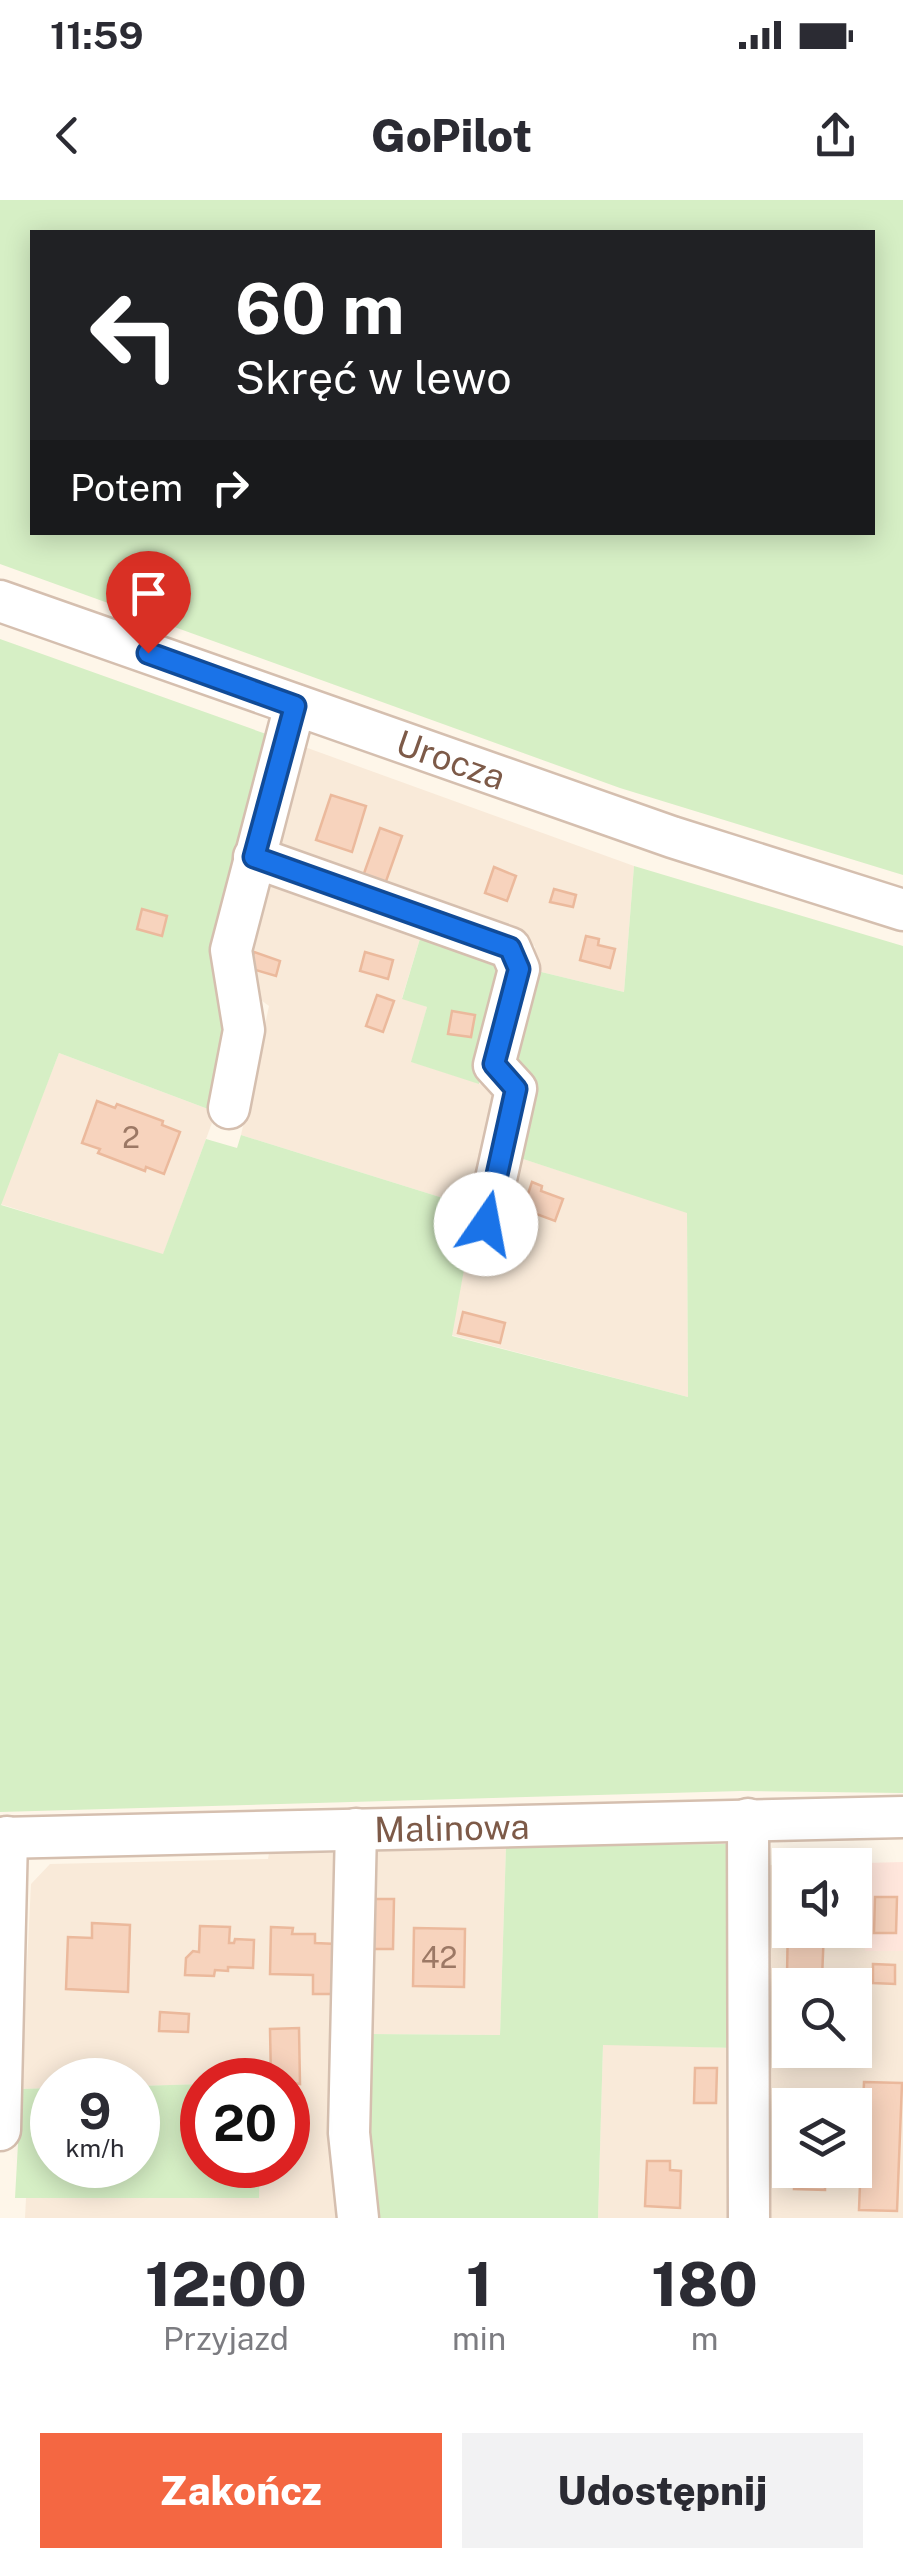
<!DOCTYPE html>
<html lang="pl">
<meta charset="utf-8">
<style>
body{margin:0;font-family:"Public Sans",sans-serif;background:#f2f2f3;color:#2b2b33;height:100vh;display:flex;flex-direction:column;font-size:38px;white-space:nowrap}
*{box-sizing:border-box;margin:0}
p{font-size:32px;color:#7c7c81}
.icon{flex:none;width:55px;height:55px;fill:none;stroke:currentColor;stroke-width:2;stroke-linecap:round;stroke-linejoin:round}
.map{position:relative;height:2018px;overflow:hidden}
.drawer{display:flex;flex-direction:column;background:#fff;flex:1}
.drawer>*{flex:none}
.banner{position:absolute;left:30px;top:30px;width:845px;height:305px;border-radius:0px;box-shadow:0 5px 25px #0003;background:#202124;color:#fff;overflow:hidden}
.fabs{position:absolute;left:772px;top:1648px;display:grid;gap:20px}
.fabs a{display:grid;place-items:center;width:100px;height:100px;border-radius:0px;background:#fff;box-shadow:0 5px 25px #0003;font-size:50px}
.speed{position:absolute;left:30px;top:1858px;display:flex;gap:20px;font-size:50px;font-weight:700;text-align:center}
.speed>*{display:grid;place-content:center;width:130px;height:130px;border-radius:50%;background:#fff;box-shadow:0 5px 25px #0003;line-height:1}
.speed small{font-size:25px;font-weight:400}
.speed .limit{border:15px solid #d22;background:#fff;color:#111}
.pin{position:absolute;display:grid;place-items:center;width:85px;height:85px;color:#fff;margin:-102px -42px;border-radius:50% 50% 50% 0;rotate:-45deg;box-shadow:0 0 10px #0007}
.pin .icon{rotate:45deg}
.me{position:absolute;width:110px;margin:-55px;rotate:12deg;stroke-linejoin:round;filter:drop-shadow(0 0 8px #0008)}
.turn{display:flex;align-items:center;gap:35px;height:210px;padding:0 40px;font-size:45px}
.turn .icon{width:130px;height:130px;stroke-width:2.5}
.turn b{display:block;font-size:70px;line-height:85px}
.then{display:flex;align-items:center;height:95px;padding:0 40px;background:#0003;gap:20px;font-size:38px}
.eta{display:flex;justify-content:space-evenly;align-items:center;height:170px;text-align:center}
.eta b{font-size:60px;font-weight:800;line-height:70px}
.button{display:flex;gap:20px;margin-top:auto;padding:20px 40px}
.button a{flex:1;height:115px;border-radius:0px;background:#f46742;color:#fff;font-size:40px;font-weight:800;line-height:115px;text-align:center}
.button a+a{background:#f2f2f3;color:#2b2b33}
.status{display:flex;justify-content:space-between;align-items:center;height:70px;padding:0 50px;background:#fff;direction:ltr}
.status svg{height:28px;fill:currentColor}
header{display:flex;justify-content:space-between;align-items:center;height:130px;padding:0 40px;background:#fff;font-size:45px;font-weight:800}
.map>svg:first-child{display:block}
.residential{fill:#f9ead9;fill-rule:evenodd}
.commercial{fill:#ffe6dc}
.green{fill:#d6efc5;fill-rule:evenodd}
.building{fill:#f7d3bd;stroke:#ebb99c;stroke-width:2.5}
.lines{fill:none;stroke-linecap:round;stroke-linejoin:round}
.minor-casing{stroke:#d5bfaf;stroke-width:45}
.minor{stroke:#fff;stroke-width:40}
.route-casing{stroke:#114b97;stroke-width:25}
.route{stroke:#1a73e8;stroke-width:18}
.labels{text-anchor:middle;dominant-baseline:central;stroke-width:8;stroke-linejoin:round;paint-order:stroke}
.number-label{font-size:30px;fill:#9c7865}
.street-label{font-size:35px;fill:#7d5a48;stroke:#fff9f1}
</style>
<div class="status"><b>11:59</b><svg viewBox="0 0 49 12"><path d="M0 12V9h3v3zM5 12V6h3v6zM10 12V3h3v9zM15 12V0h3v12zM26 1h20v11H26zM47 4h2v5h-2z"/></svg></div>
<header><svg class="icon" aria-label="back" viewBox="0 0 24 24"><path d="M15 5l-7 7 7 7"/></svg>GoPilot<svg class="icon" aria-label="share" viewBox="0 0 24 24"><path d="M12 15V3M7 8l5-5 5 5M5 13v7h14v-7"/></svg></header>
<div class="map">
<svg width="903" height="2018" viewBox="0 0 903 2018">
<rect width="100%" height="100%" fill="#fef6e9"/>
<!-- residential -->
<g class="residential">
<polygon points="302,546 634,666 624,792 533,770 535,746 271,654"/>
<polygon points="264,675 422,732 402,798 427,807 412,862 506,892 475,1008 241,935 269,806 250,792 242,766"/>
<polygon points="59,853 216,912 163,1055 0,1004"/>
<polygon points="514,956 687,1012 688,1197 451,1135 469,1042 492,1041"/>
<polygon points="506,1646 500,1835 368,1834 369,1648"/>
<polygon points="269,1653 342,1653 345,2018 25,2018 26,1998 259,1997 260,1965 288,1965 288,1880 202,1880 202,1884 138,1886 138,1880 52,1880 52,1888 21,1889 31,1684 50,1664 268,1659"/>
<path d="M866,1663l-1,88h38v267h-144l11,-353zM790,1665h65v65h-65zM790,1785h65v65h-65zM790,1905h65v65h-65z"/>
<polygon points="603,1844 738,1848 733,2018 598,2018"/>
</g>
<!-- commercial -->
<polygon class="commercial" points="903,1662 903,1751 865,1751 866,1663"/>
<!-- green -->
<g class="green">
<path d="M0,0h903v675l-283,-87 -620,-224zM872,32v300h-840v-300z"/>
<polygon points="0,439 283,540 216,912 59,853 1,1005 163,1054 206,939 237,948 241,935 475,1008 461,1028 469,1042 452,1136 688,1197 687,1013 514,956 513,863 533,770 624,792 634,666 903,746 903,1593 741,1591 0,1612"/>
<polygon points="422,732 492,758 500,773 479,884 411,862 427,807 402,799"/>
<polygon points="729,1644 738,1848 603,1845 598,2018 367,2018 368,1834 500,1835 506,1646"/>
<polygon points="202,1884 202,1965 260,1965 259,1998 15,1998 21,1889 52,1888 52,1965 138,1965 138,1886"/>
</g>
<!-- building -->
<g class="building">
<polygon points="331,595 366,606 352,652 316,640"/>
<polygon points="380,628 402,636 384,687 362,679"/>
<polygon points="494,667 516,676 507,701 485,693"/>
<polygon points="554,689 576,695 573,707 550,702"/>
<polygon points="142,709 167,716 162,736 137,729"/>
<polygon points="586,736 599,739 598,745 615,749 610,768 580,760"/>
<polygon points="254,752 280,761 276,776 249,768"/>
<polygon points="365,752 393,760 388,779 360,771"/>
<polygon points="377,795 394,801 383,832 366,826"/>
<polygon points="452,811 475,815 471,837 448,834"/>
<polygon points="97,901 115,908 117,904 163,921 162,925 180,932 164,974 146,967 145,971 98,953 100,949 82,943"/>
<polygon points="532,982 542,986 541,991 563,999 555,1021 523,1009"/>
<polygon points="463,1112 505,1123 500,1143 458,1133"/>
<polygon points="875,1697 897,1697 896,1733 874,1733"/>
<polygon points="370,1699 394,1699 393,1749 369,1749"/>
<polygon points="788,1717 790,1730 824,1730 822,1778 787,1777"/>
<polygon points="92,1723 130,1725 128,1792 66,1789 68,1737 92,1738"/>
<polygon points="200,1726 230,1727 229,1743 234,1743 235,1739 254,1740 253,1768 228,1767 228,1771 215,1770 214,1776 185,1775 186,1758 193,1751 199,1752"/>
<polygon points="271,1727 293,1728 292,1734 315,1734 315,1743 337,1744 336,1794 313,1794 313,1775 270,1774"/>
<polygon points="414,1728 465,1729 464,1787 413,1786"/>
<polygon points="873,1764 895,1765 895,1784 873,1783"/>
<polygon points="160,1812 189,1814 188,1832 159,1831"/>
<polygon points="299,1828 300,1884 271,1880 270,1829"/>
<polygon points="695,1868 717,1868 716,1903 694,1903"/>
<polygon points="864,1882 902,1883 897,2011 859,2010"/>
<polygon points="779,1897 820,1898 820,1905 790,1905 790,1948 777,1948"/>
<polygon points="647,1961 670,1961 670,1970 681,1971 680,2008 645,2006"/>
<polygon points="795,1970 825,1970 825,1990 794,1989"/>
</g>
<g class="lines">
<!-- minor casing -->
<g class="minor-casing">
<g id="minor">
<path id="s1" d="M0,401l672,236 231,73"/>
<polyline points="254,657 510,748 519,769 494,865 516,889 486,1024"/>
<polyline points="229,908 244,830 231,750 295,505"/>
<polyline points="748,1619 749,2018"/>
<polyline points="356,1629 349,1933 358,2018"/>
<path id="s2" d="M0,1638l903,-21"/>
<polyline points="0,1930 7,1637"/>
</g>
</g>
<!-- minor -->
<use href="#minor" class="minor"/>
</g>
<g class="lines">
<!-- route casing -->
<g class="route-casing">
<polyline id="route" points="148,453 295,506 254,657 510,748 519,769 494,864 516,889 486,1024"/>
</g>
<!-- route -->
<use href="#route" class="route"/>
</g>
<g class="labels">
<!-- number labels -->
<g class="number-label">
<text x="131" y="937">2</text>
<text x="439" y="1757">42</text>
</g>
<!-- street labels -->
<g class="street-label">
<text stroke="none"><textPath href="#s1" startOffset="478">Urocza</textPath></text>
<text stroke="none"><textPath href="#s2" startOffset="452">Malinowa</textPath></text>
</g>
</g>
</svg>
<div class="fabs">
<a><svg class="icon" aria-label="sound" viewBox="0 0 24 24"><path d="M4 9h4l5-4v14l-5-4H4zM17 9q2 3 0 6"/></svg></a>
<a><svg class="icon" aria-label="search" viewBox="0 0 24 24"><circle cx="10" cy="10" r="6"/><path d="M15 15l6 6"/></svg></a>
<a><svg class="icon" aria-label="layers" viewBox="0 0 24 24"><path d="M12 4l9 5-9 5-9-5zM3 14l9 5 9-5"/></svg></a>
</div>
<div class="speed"><div>9<small>km/h</small></div><div class="limit">20</div></div>
<div class="pin" style="left:148px;top:453px;background:#d93025"><svg class="icon" aria-label="arrive" viewBox="0 0 24 24"><path d="M6 21V4h12l-3 4 3 4H6"/></svg></div>
<svg class="me" style="left:486px;top:1024px" viewBox="-20 -20 40 40"><circle r="19" fill="#fff"/><path d="M0-13L10 11 0 6-10 11z" fill="#1a73e8"/></svg>
<div class="banner">
<div class="turn"><svg class="icon" aria-label="left" viewBox="0 0 24 24"><path d="M17 20v-9H6M10 6l-5 5 5 5"/></svg><div><b>60 m</b>Skręć w lewo</div></div>
<div class="then">Potem<svg class="icon" aria-label="right" viewBox="0 0 24 24"><path d="M7 20v-9h11M14 6l5 5-5 5"/></svg></div>
</div>
</div>
<section class="drawer">
<div class="eta">
<div><b>12:00</b><p>Przyjazd</p></div>
<div><b>1</b><p>min</p></div>
<div><b>180</b><p>m</p></div>
</div>
<div class="button"><a>Zakończ</a><a>Udostępnij</a></div>
</section>
